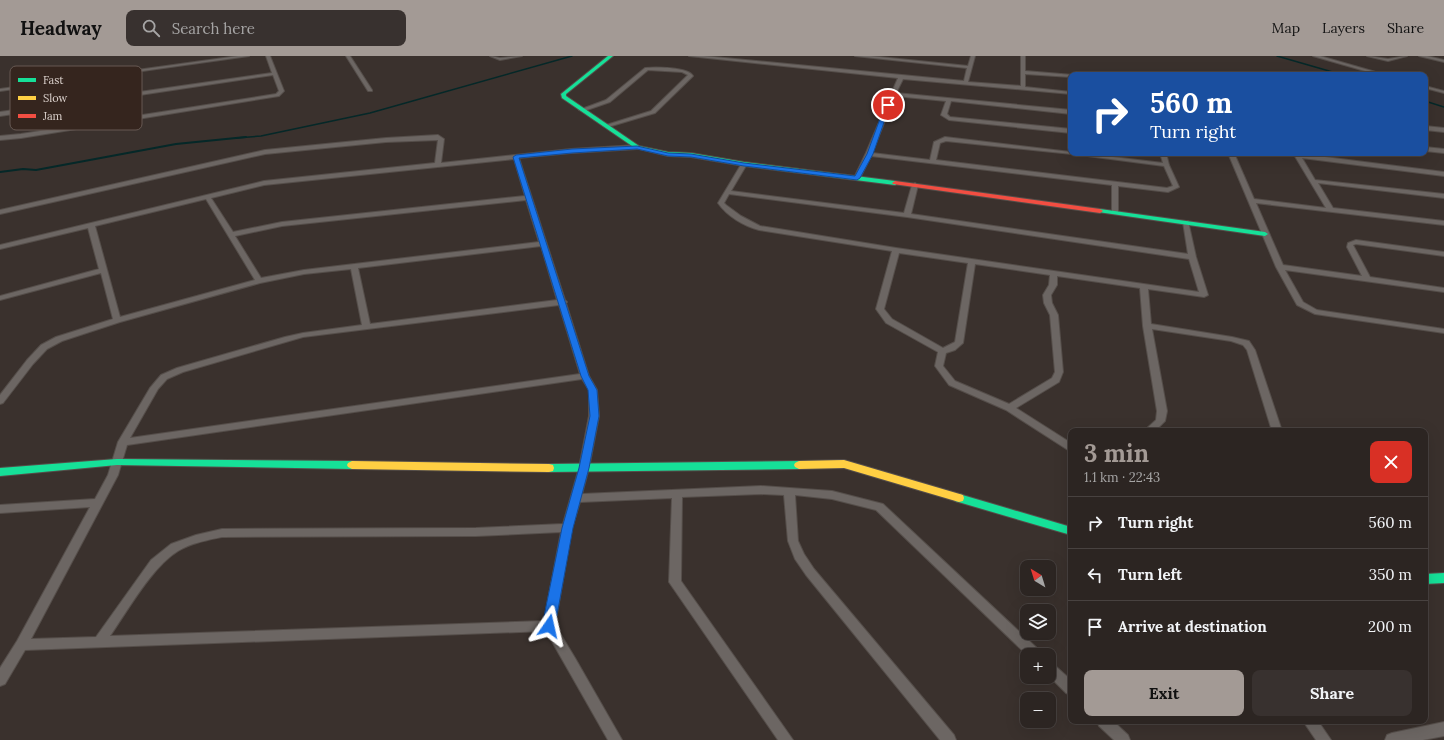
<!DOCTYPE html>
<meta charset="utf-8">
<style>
body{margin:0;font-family:Lora,serif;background:#38312f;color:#f1f3f6;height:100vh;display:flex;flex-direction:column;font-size:15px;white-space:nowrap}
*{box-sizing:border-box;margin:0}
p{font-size:13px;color:#a6a5a5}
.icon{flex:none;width:22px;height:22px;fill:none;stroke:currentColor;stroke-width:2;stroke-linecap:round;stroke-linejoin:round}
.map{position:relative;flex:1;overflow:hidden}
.details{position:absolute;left:1068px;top:372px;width:360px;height:296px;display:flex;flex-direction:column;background:#2c2522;border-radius:8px;box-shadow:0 4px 16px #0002,0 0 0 1px #484240}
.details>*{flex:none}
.banner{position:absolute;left:1068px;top:16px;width:360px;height:84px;border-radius:8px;box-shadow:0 4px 16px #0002,0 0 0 1px #484240;background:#1a4fa0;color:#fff;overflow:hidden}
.needle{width:26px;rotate:322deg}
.fabs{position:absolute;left:1020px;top:504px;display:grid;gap:8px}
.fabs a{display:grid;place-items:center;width:36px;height:36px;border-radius:8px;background:#2c2522;box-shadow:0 4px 16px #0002,0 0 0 1px #484240;font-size:20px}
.pin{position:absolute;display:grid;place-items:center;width:34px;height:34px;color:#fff;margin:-17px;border:2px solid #fff;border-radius:50%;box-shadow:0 1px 4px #0007}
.me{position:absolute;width:44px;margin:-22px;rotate:11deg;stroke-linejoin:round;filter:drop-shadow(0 0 3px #0008)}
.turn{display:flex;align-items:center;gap:14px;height:84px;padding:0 16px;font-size:18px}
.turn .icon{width:52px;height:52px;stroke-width:2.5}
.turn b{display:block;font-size:28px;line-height:34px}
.round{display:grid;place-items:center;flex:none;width:42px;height:42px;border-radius:8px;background:#38312f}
.overview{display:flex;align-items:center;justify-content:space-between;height:68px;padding:0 16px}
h1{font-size:24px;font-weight:700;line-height:30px;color:#a39a95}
.primary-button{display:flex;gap:8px;margin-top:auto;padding:8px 16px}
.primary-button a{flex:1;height:46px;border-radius:8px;background:#a39a95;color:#111;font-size:16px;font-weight:700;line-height:46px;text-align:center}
.primary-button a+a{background:#38312f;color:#f1f3f6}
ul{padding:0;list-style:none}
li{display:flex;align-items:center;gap:12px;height:52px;padding:0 16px;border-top:1px solid #484240}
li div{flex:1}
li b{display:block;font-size:15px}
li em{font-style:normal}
header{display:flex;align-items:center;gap:24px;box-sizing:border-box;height:56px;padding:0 20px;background:#a39a95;color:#111}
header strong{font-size:19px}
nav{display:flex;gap:22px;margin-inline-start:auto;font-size:14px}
.search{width:280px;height:36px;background:#38312f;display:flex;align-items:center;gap:10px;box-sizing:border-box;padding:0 14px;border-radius:8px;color:#a6a5a5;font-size:15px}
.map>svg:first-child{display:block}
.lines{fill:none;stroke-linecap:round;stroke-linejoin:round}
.stream-far1{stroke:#052828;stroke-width:1.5}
.stream{stroke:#052828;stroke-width:2}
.street-casing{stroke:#554e4a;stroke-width:2}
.fast-casing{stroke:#554e4a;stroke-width:2}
.slow-casing{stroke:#554e4a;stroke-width:2}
.jam-casing{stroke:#554e4a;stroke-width:2}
.street{fill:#6c6663;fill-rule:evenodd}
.fast{fill:#16e098;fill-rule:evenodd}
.slow{fill:#ffcf43;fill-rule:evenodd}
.jam{fill:#f24e42;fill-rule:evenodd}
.route{fill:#1a73e8;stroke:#114b97}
.key{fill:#35251e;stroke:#675953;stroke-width:1}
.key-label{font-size:11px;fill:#dcd2cd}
</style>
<header>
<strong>Headway</strong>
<div class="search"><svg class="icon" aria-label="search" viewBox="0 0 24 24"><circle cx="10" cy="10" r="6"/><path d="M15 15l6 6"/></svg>Search here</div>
<nav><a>Map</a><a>Layers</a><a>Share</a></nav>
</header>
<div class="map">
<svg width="1444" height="684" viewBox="0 0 1444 684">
<rect width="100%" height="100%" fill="#3a312d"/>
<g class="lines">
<!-- stream-far1 -->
<g class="stream-far1">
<polyline points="1277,0 1343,19"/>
<polyline points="1425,45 1444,51"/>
<polyline points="236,82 261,80 370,57 572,0"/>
</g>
<!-- stream -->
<polyline class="stream" points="0,116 23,113 36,114 176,88 246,81"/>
<!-- street casing -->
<g class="street-casing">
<g id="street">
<polygon points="238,0 249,0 0,35 0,33"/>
<polygon points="266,0 270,0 284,35 279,40 21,82 0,84 0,80 21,78 276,38 279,35 273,19 0,60 0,56 272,17"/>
<polygon points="346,0 350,0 372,34 372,35 368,35"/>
<polygon points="490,0 500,2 522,0 500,4"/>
<path d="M689,0h15l260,25 3,-13 -112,-12h15l98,10 3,-10h4l-7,26 53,4v-30h4v15l48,4h-2v2l-46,-3v13l46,5v2l-168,-15 -7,14 175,17v4l-120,-13 -4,13 3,3 121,12v4l-122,-13 -8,-5 5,-14 -51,-5 -23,57 58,7 4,-18 11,-5 218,26 -3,-10h6l3,12 10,22 -11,5 -50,-6v26l-3,2 -3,-2v-27l-241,-29 -11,22 -5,1 -1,-1 12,-25 32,-75zM946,85l126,13 92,12 9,20 -6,2 -231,-28 4,-17z"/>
<polygon points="1313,0 1320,0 1386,19 1379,19"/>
<polygon points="1367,0 1388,3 1407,0 1388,5"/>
<polygon points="1419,0 1427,0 1444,4 1444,6"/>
<path d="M645,12c10,-1 43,-1 48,8l-38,37 -47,14 -5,-1 48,-15 37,-36 -6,-3 -34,-2 -38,32 -26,9 -5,-1 27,-10z"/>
<polygon points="1425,30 1444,35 1444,37 1425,32"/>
<polygon points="1425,70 1444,72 1444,76 1425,74"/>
<path d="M438,79l6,4 -3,24 130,-14 66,-4 3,2 -3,2 -66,4 -52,5 46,142 2,2 -1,1 23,73 8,14 2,26 -10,52 -7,26 179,-8 71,5 51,13 157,147 2,4h-15l-151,-145 -44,-11 -37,-4 3,46 6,13 10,15 140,166 2,5h-16l-134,-165 -11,-16 -7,-18 -4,-46 -23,-1 -79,3 -1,84 112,159h-15l-109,-158 3,-84 -92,4 -8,26 -17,97 20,33 47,82h-14l-62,-109 -521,19 -20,34 -5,2v-18l17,-27 73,-134 -90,6v-8l95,-6 13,-24 10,-33 32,-54 11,-13 16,-7 108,-31 18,-4 59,-8 -11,-56 -47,5 -44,9 -140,39 -58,19 -15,8 -14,15 -30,39 -3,1v-9l27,-35 14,-15 15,-8 57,-18 -12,-46 -101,27v-4l99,-27 -11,-41 -88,21v-4l264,-64 171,-18 3,-23 -52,2 -121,12 -265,60v-4l265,-60 121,-12zM514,103l11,37 -243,26 -49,10 -22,-34 53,-13zM206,143l49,81 -135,37 -25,-91zM526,144l13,42 -235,28 -43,8 -26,-42 47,-10zM541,190l16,54 -187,24 -12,-56zM559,249l21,69 -450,64 28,-49 9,-10 16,-7 120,-35zM582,323l7,11v26l-10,52 -16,56 -87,4 -254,1 -26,6 -25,9 -20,16 -55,77 -65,2 87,-164 9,-30zM561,476l-17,89 -434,15c18,-26 42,-69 68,-85 13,-8 30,-11 44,-14l254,-1z"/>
<polygon points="1425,91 1444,93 1444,97 1425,95"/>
<polygon points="1228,97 1234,97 1254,143 1326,152 1293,97 1444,116 1444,120 1302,102 1315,124 1444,138 1444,142 1318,127 1333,152 1444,165 1444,169 1256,147 1283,209 1362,220 1347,191 1348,187 1356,184 1444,196 1444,200 1356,188 1353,189 1370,221 1444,232 1444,236 1285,214 1303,246 1317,254 1444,273 1444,277 1315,258 1297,249 1276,211"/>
<path d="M742,107l5,1 -16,27 173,22 8,-28 3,-2 3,2 -7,29 277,40 -5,-32 5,-1 8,36 12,38 -4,2 -56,-8 3,35 81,13 17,4 6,9 27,81h-10l-25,-81 -4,-5 -12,-4 -79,-12 15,82 -2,10 -10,10h-11l12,-11 1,-9 -14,-85 -3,-38 -83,-12v9l-6,10 1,8 6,12 5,57 -4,10 -43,26 55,35v8l-3,-1 -62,-40 -57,-25 -14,-19 3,-14 -52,-29 -10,-14 16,-58 -133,-21c-15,-4 -32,-14 -41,-27zM729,138l178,23 282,42 10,33 -303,-44 -136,-22 -19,-10 -15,-11 -2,-2zM899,197l69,10 -13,79 -12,6 -51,-29 -8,-10zM975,208l75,11 -1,10 -6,10 1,8 6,12 5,57 -3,6 -43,26 -54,-23 -12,-15 3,-13 9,-3 8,-7z"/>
<polygon points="1049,606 1053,608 1071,624 1071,639 1066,637 1049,620"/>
<polygon points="1097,665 1113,665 1128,679 1130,684 1114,684 1099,670"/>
<polygon points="1303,665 1318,665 1331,684 1316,684"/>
<polygon points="1444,666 1444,680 1423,684 1385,684 1387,679 1392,677"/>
</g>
</g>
<!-- fast casing -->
<g class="fast-casing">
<g id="fast">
<polygon points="608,0 613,0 566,38 566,40 639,90 668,96 691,97 744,106 895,125 898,127 895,129 744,110 691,101 668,100 635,92 562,42 561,38"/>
<polygon points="1100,153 1265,176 1268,178 1265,180 1098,156 1098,154"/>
<polygon points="117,403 352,405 356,407 357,409 356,411 352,413 117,409 0,420 0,412"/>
<polygon points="799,405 803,407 804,409 803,411 799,413 549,416 545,415 544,412 545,409 549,408"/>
<polygon points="959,438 1071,471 1071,479 955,445 954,442 955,439"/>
<polygon points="1444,517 1444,527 1425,528 1425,518"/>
</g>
</g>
<!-- slow casing -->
<g class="slow-casing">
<g id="slow">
<polygon points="844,404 963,439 964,442 963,445 959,446 844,412 799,413 795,411 794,409 795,407 799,405"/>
<polygon points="352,405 549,408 553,409 554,412 553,415 549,416 352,413 348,411 347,409 348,407"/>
</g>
</g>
<!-- jam casing -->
<g class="jam-casing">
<polygon id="jam" points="895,125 1100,153 1103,155 1100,157 893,128 892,127"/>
</g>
<!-- street -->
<use href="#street" class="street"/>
<!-- fast -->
<use href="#fast" class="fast"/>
<!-- slow -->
<use href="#slow" class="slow"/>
<!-- jam -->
<use href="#jam" class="jam"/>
</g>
<!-- route -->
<polygon class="route" points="888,48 890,49 873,98 860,122 857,124 744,110 691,101 668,100 637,93 572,97 519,102 589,320 597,334 599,360 589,412 573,472 555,570 553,574 549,575 544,574 542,570 562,472 579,412 590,360 588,334 581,320 513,101 516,99 572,93 637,90 668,97 691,98 744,107 855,120 867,98 885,49"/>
<!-- legend -->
<rect x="10" y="10" width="132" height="64" rx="6" class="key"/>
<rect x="18" y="22" width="18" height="4" fill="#16e098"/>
<rect x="18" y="40" width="18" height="4" fill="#ffcf43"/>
<rect x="18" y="58" width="18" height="4" fill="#f24e42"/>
<g class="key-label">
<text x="43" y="28">Fast</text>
<text x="43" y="46">Slow</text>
<text x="43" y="64">Jam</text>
</g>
</svg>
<div class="fabs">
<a><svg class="needle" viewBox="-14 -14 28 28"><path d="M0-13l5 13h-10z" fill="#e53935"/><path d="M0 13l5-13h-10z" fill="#a6a5a5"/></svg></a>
<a><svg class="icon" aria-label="layers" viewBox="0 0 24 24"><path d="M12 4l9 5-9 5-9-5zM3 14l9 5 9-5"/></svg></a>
<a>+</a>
<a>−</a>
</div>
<div class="pin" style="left:888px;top:49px;background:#d93025"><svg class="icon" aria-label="arrive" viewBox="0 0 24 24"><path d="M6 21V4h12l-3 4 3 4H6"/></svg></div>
<svg class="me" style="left:549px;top:570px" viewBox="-20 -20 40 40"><path d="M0-17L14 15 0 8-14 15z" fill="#1a73e8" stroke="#fff" stroke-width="4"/></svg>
<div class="banner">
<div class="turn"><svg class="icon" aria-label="right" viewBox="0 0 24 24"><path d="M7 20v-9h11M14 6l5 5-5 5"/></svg><div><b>560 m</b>Turn right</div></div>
</div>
<section class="details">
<div class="overview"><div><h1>3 min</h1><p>1.1 km · 22:43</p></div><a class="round" style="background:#d93025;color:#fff"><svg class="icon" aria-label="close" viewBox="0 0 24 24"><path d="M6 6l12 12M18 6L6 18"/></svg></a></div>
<ul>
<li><svg class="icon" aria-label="right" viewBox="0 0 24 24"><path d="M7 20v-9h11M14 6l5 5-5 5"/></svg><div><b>Turn right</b></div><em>560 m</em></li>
<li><svg class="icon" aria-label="left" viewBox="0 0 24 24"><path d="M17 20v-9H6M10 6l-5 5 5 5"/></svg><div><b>Turn left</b></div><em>350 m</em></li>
<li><svg class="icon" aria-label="arrive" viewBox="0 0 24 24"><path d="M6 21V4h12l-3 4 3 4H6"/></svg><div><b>Arrive at destination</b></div><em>200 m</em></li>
</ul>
<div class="primary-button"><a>Exit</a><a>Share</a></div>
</section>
</div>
